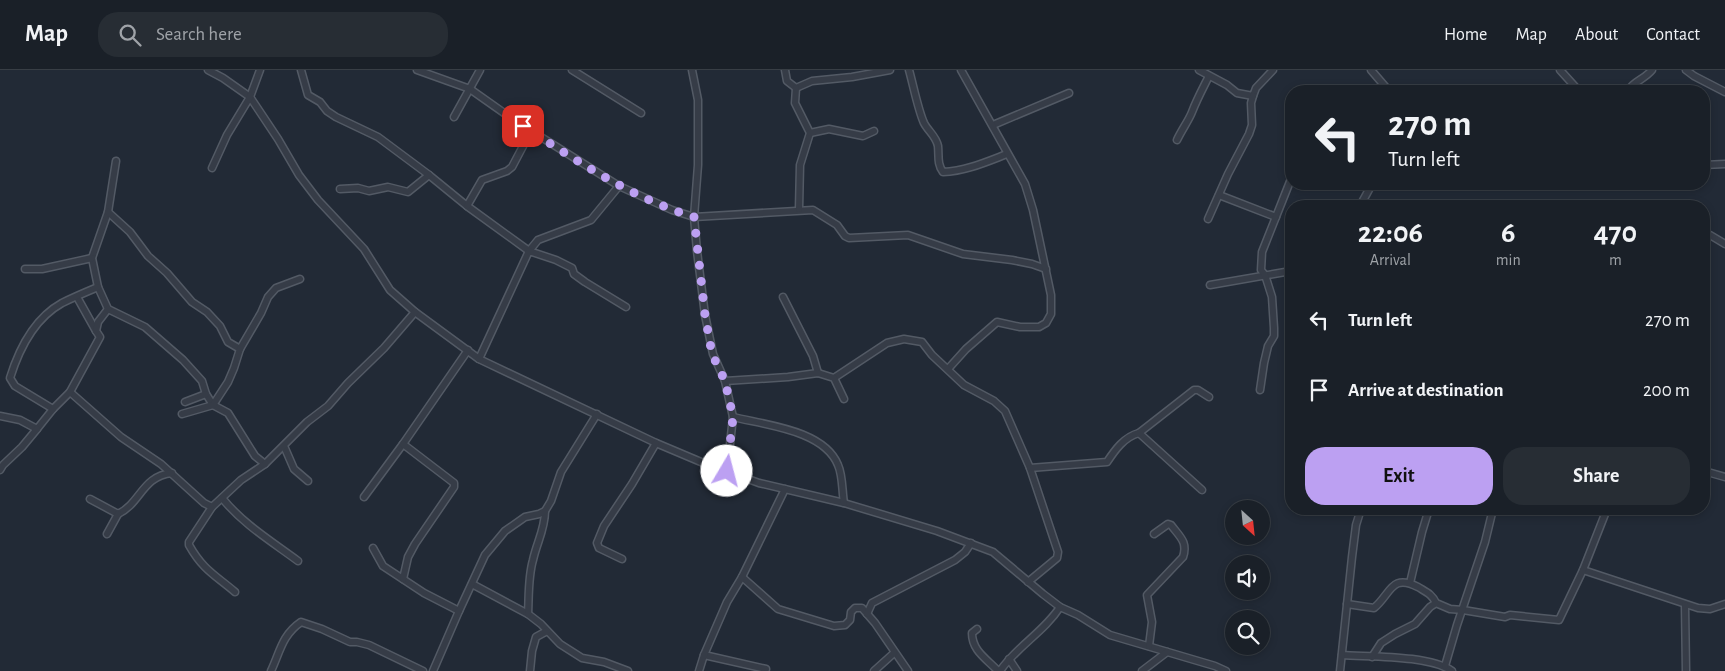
<!DOCTYPE html>
<style>
body{margin:0;font-family:"Alegreya Sans",sans-serif;background:#272d34;color:#f1f3f6;height:100vh;display:flex;flex-direction:column;font-size:19px;white-space:nowrap}
*{box-sizing:border-box;margin:0}
p{font-size:16px;color:#9fa3a8}
.icon{flex:none;width:28px;height:28px;fill:none;stroke:currentColor;stroke-width:2;stroke-linecap:round;stroke-linejoin:round}
.map{position:relative;flex:1;overflow:hidden}
.panel{position:absolute;left:1285px;top:130px;width:425px;height:315px;display:flex;flex-direction:column;background:#1a2028;border-radius:20px;box-shadow:0 2px 8px #0003,0 0 0 1px #383e45}
.panel>*{flex:none}
.banner{position:absolute;left:1285px;top:15px;width:425px;height:105px;border-radius:20px;box-shadow:0 2px 8px #0003,0 0 0 1px #383e45;background:#1a2028;color:#f1f3f6;overflow:hidden}
.needle{width:32px;rotate:153deg}
.buttons{position:absolute;left:1225px;top:430px;display:grid;gap:10px}
.buttons a{display:grid;place-items:center;width:45px;height:45px;border-radius:50%;background:#1a2028;box-shadow:0 2px 8px #0003,0 0 0 1px #383e45;font-size:25px}
.pin{position:absolute;display:grid;place-items:center;width:42px;height:42px;color:#fff;margin:-21px;border-radius:10px;box-shadow:0 2px 8px #0006}
.me{position:absolute;width:55px;margin:-28px;rotate:8deg;stroke-linejoin:round;filter:drop-shadow(0 0 4px #0008)}
.turn{display:flex;align-items:center;gap:18px;height:105px;padding:0 20px;font-size:22px}
.turn .icon{width:65px;height:65px;stroke-width:2.5}
.turn b{display:block;font-size:35px;line-height:42px}
.eta{display:flex;justify-content:space-evenly;align-items:center;height:85px;text-align:center}
.eta b{font-size:30px;font-weight:700;line-height:35px}
.primary-button{display:flex;gap:10px;margin-top:auto;padding:10px 20px}
.primary-button a{flex:1;height:58px;border-radius:20px;background:#bca0f2;color:#111;font-size:20px;font-weight:700;line-height:58px;text-align:center}
.primary-button a+a{background:#272d34;color:#f1f3f6}
ul{padding:0;list-style:none}
li{display:flex;align-items:center;gap:15px;height:70px;padding:0 20px}
li div{flex:1}
li b{display:block;font-size:19px}
li em{font-style:normal}
header{display:flex;align-items:center;gap:30px;box-sizing:border-box;height:70px;padding:0 25px;background:#1a2028;border-bottom:1px solid #383e45}
header strong{font-size:24px}
nav{display:flex;gap:28px;margin-inline-start:auto;font-size:18px}
.search{width:350px;height:45px;background:#272d34;display:flex;align-items:center;gap:12px;box-sizing:border-box;padding:0 18px;border-radius:20px;color:#9fa3a8;font-size:19px}
.map>svg:first-child{display:block}
.lines{fill:none;stroke-linecap:round;stroke-linejoin:round}
.street-casing{stroke:#535a65;stroke-width:9}
.street{stroke:#363c47;stroke-width:6}
.route{stroke:#bca0f2;stroke-width:9;stroke-dasharray:0 16.2}
</style>
<header>
<strong>Map</strong>
<div class="search"><svg class="icon" aria-label="search" viewBox="0 0 24 24"><circle cx="10" cy="10" r="6"/><path d="M15 15l6 6"/></svg>Search here</div>
<nav><a>Home</a><a>Map</a><a>About</a><a>Contact</a></nav>
</header>
<div class="map">
<svg width="1725" height="601" viewBox="0 0 1725 601">
<rect width="100%" height="100%" fill="#222a36"/>
<g class="lines">
<!-- street casing -->
<g class="street-casing">
<g id="street">
<polyline points="208,0 223,8 250,27 278,69 299,105 318,130 364,179 390,220 415,242 479,289 656,373 701,392 759,413 844,433 937,461 993,482 1043,524 1060,537 1078,545 1110,565 1215,596 1226,601"/>
<polyline points="301,0 308,25 320,32 327,41 336,47 378,67 429,105 467,136 529,181 538,170 591,150 619,116"/>
<polyline points="417,0 470,19 514,50 619,116 672,140 694,147 813,140 837,155 845,166 849,168 908,165 963,184 1012,190 1032,194 1046,199"/>
<polyline points="572,0 641,43"/>
<polyline points="692,0 698,30 698,95 694,147 697,181 705,245 713,284 725,311 733,347 727,401"/>
<polyline points="785,0 787,11 796,18 812,11 852,7 890,0"/>
<path d="M909,0c4,14 9,40 15,53 4,8 12,13 14,23 1,10 -1,18 5,26 23,-1 43,-10 64,-18"/>
<polyline points="1199,0 1227,15 1237,23 1253,26 1256,18 1273,0"/>
<polyline points="1371,0 1389,21"/>
<polyline points="1560,0 1579,21"/>
<polyline points="1686,0 1694,6 1725,22"/>
<polyline points="796,18 795,33 810,63 800,95 799,139"/>
<path d="M1628,21c5,-10 16,-11 24,-21"/>
<polyline points="454,47 480,0"/>
<polyline points="993,55 1069,23"/>
<polyline points="810,63 829,59 863,66 874,61"/>
<path d="M1177,70c4,-9 12,-20 15,-28 5,-13 11,-24 17,-36"/>
<polyline points="116,91 108,142 92,188 98,217 108,239 145,257 183,290 202,311 206,324 213,335 228,343 255,386 265,394"/>
<polyline points="1704,95 1725,94"/>
<polyline points="212,98 227,65 250,27 260,0"/>
<polyline points="340,119 358,118 369,121 388,117 408,122 429,105"/>
<polyline points="1219,125 1276,147"/>
<polyline points="467,136 482,110 507,101 512,97 531,61"/>
<polyline points="1360,136 1372,114"/>
<polyline points="108,142 130,162 148,186 167,203 192,232 207,242 220,256 228,272 240,279"/>
<polyline points="1208,149 1228,104 1249,64 1252,55 1251,33 1253,26"/>
<polyline points="1704,166 1710,165 1725,174"/>
<polyline points="25,199 42,199 92,188"/>
<polyline points="1210,215 1291,201"/>
<polyline points="77,227 96,261"/>
<polyline points="783,227 813,286 818,303"/>
<polyline points="479,289 529,181 556,190 572,198 574,204 585,212 626,237"/>
<polyline points="948,299 966,279 997,252 1020,257 1039,257 1046,253 1051,244 1051,225 1033,140 1025,114 961,0"/>
<polyline points="834,308 887,273 904,269 922,272 932,285 964,315 994,331 1005,341 1030,398 1058,482 1057,488 1028,512"/>
<polyline points="725,311 788,307 818,303 834,308 844,329"/>
<polyline points="1260,320 1264,293 1268,276 1274,266 1274,258 1272,227 1265,205 1261,200 1262,182 1291,109"/>
<polyline points="70,322 121,367 161,394 204,433 212,437"/>
<polyline points="185,332 206,324"/>
<path d="M53,339l-38,-23 -5,-8c9,-29 25,-60 52,-75 12,-6 24,-11 36,-16"/>
<polyline points="182,344 213,335 228,312 234,298 240,279 261,243 268,227 276,218 300,209"/>
<polyline points="0,346 20,350 37,359 53,339 70,322 100,267 96,261 98,252 108,239"/>
<path d="M733,347c32,8 91,13 105,48 5,11 4,27 6,38"/>
<polyline points="1139,363 1202,420"/>
<polyline points="284,376 294,399 308,411"/>
<path d="M1030,398l77,-6c8,-12 17,-25 32,-29l55,-43h4l11,7"/>
<polyline points="0,400 3,395 22,377 37,359"/>
<polyline points="1704,401 1725,407"/>
<polyline points="364,427 403,374 468,280"/>
<path d="M222,428c21,26 49,43 76,63"/>
<path d="M90,429l28,15c23,-11 24,-38 54,-41"/>
<polyline points="107,464 118,444"/>
<polyline points="373,478 383,496 424,523 459,541"/>
<polyline points="622,489 599,478 597,473 604,456 632,414 656,373"/>
<polyline points="1583,500 1698,538 1710,539 1725,534"/>
<polyline points="742,507 778,539 834,556 845,555 850,550 851,542 855,538 862,538 875,553 908,601"/>
<polyline points="403,509 408,487 415,474 454,417 454,413 403,374"/>
<polyline points="1410,513 1422,462 1429,439"/>
<polyline points="472,514 528,544 541,554 560,574 582,588 604,592 628,601"/>
<path d="M235,522c-20,-17 -32,-22 -46,-47v-3l23,-35 29,-27 24,-16 42,-42 21,-16 20,-23 36,-35 31,-36"/>
<path d="M1347,534l27,4c17,-14 17,-35 44,-21 8,5 14,7 18,16l14,6 13,1 42,7 5,-2 49,5 24,-50 24,-61"/>
<polyline points="1685,535 1686,601"/>
<path d="M528,544c1,-18 0,-37 5,-54 4,-18 12,-31 12,-49"/>
<polyline points="867,544 872,533 955,490 965,482 971,473"/>
<path d="M977,559l-5,4c0,18 15,26 26,38"/>
<path d="M1149,576l3,-24 -5,-27 36,-38c5,-15 -3,-20 -12,-32l-3,-1 -14,10"/>
<polyline points="704,585 766,599"/>
<path d="M1342,585c29,2 87,0 110,16"/>
<polyline points="1372,587 1381,573 1395,564 1415,554 1430,537 1436,533"/>
<polyline points="1009,589 1017,601"/>
<polyline points="1445,596 1457,555 1485,472 1493,439"/>
<path d="M271,601c9,-19 11,-36 30,-49l21,7 28,13h7l12,3 54,26"/>
<polyline points="433,601 459,541 485,485 505,461 525,447 539,444 545,441 551,431 561,402 597,344"/>
<polyline points="530,601 532,581 536,567 547,561"/>
<polyline points="699,601 704,585 727,532 742,507 785,419"/>
<polyline points="874,601 894,583"/>
<path d="M1000,601c17,-25 44,-39 60,-64"/>
<polyline points="1142,601 1167,582"/>
<polyline points="1340,601 1352,487 1356,455 1361,439"/>
</g>
</g>
<!-- street -->
<use href="#street" class="street"/>
</g>
<g class="lines">
<!-- route -->
<path class="route" d="M523,56c54,35 109,72 171,91l11,98 7,39 13,27 8,36 -6,54"/>
</g>
</svg>
<div class="buttons">
<a><svg class="needle" viewBox="-14 -14 28 28"><path d="M0-13l5 13h-10z" fill="#e53935"/><path d="M0 13l5-13h-10z" fill="#9fa3a8"/></svg></a>
<a><svg class="icon" aria-label="sound" viewBox="0 0 24 24"><path d="M4 9h4l5-4v14l-5-4H4zM17 9q2 3 0 6"/></svg></a>
<a><svg class="icon" aria-label="search" viewBox="0 0 24 24"><circle cx="10" cy="10" r="6"/><path d="M15 15l6 6"/></svg></a>
</div>
<div class="pin" style="left:523px;top:56px;background:#d93025"><svg class="icon" aria-label="arrive" viewBox="0 0 24 24"><path d="M6 21V4h12l-3 4 3 4H6"/></svg></div>
<svg class="me" style="left:727px;top:401px" viewBox="-20 -20 40 40"><circle r="19" fill="#fff"/><path d="M0-13L10 11 0 6-10 11z" fill="#bca0f2"/></svg>
<div class="banner">
<div class="turn"><svg class="icon" aria-label="left" viewBox="0 0 24 24"><path d="M17 20v-9H6M10 6l-5 5 5 5"/></svg><div><b>270 m</b>Turn left</div></div>
</div>
<section class="panel">
<div class="eta">
<div><b>22:06</b><p>Arrival</p></div>
<div><b>6</b><p>min</p></div>
<div><b>470</b><p>m</p></div>
</div>
<ul>
<li><svg class="icon" aria-label="left" viewBox="0 0 24 24"><path d="M17 20v-9H6M10 6l-5 5 5 5"/></svg><div><b>Turn left</b></div><em>270 m</em></li>
<li><svg class="icon" aria-label="arrive" viewBox="0 0 24 24"><path d="M6 21V4h12l-3 4 3 4H6"/></svg><div><b>Arrive at destination</b></div><em>200 m</em></li>
</ul>
<div class="primary-button"><a>Exit</a><a>Share</a></div>
</section>
</div>
